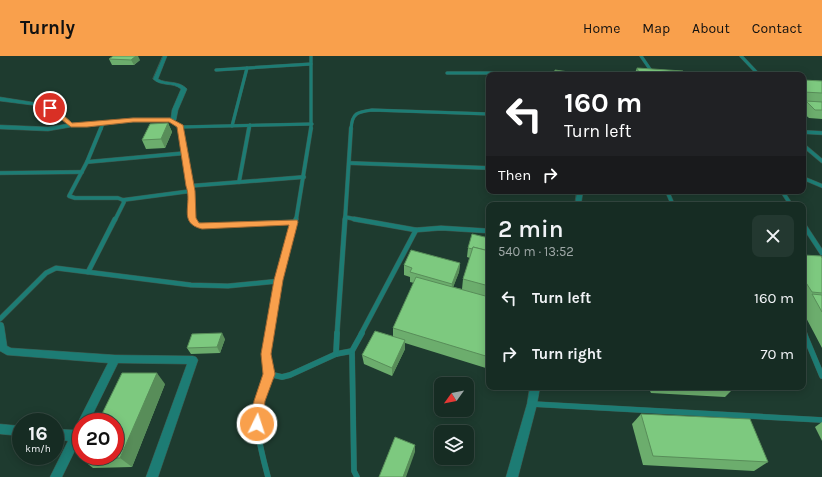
<!DOCTYPE html>
<meta charset="utf-8">
<style>
body{margin:0;font-family:Karla,sans-serif;background:#233830;color:#f1f3f6;height:100vh;display:flex;flex-direction:column;font-size:15px;white-space:nowrap}
*{box-sizing:border-box;margin:0}
p{font-size:13px;color:#9ea7a6}
.icon{flex:none;width:22px;height:22px;fill:none;stroke:currentColor;stroke-width:2;stroke-linecap:round;stroke-linejoin:round}
.map{position:relative;flex:1;overflow:hidden}
.panel{position:absolute;left:486px;top:146px;width:320px;height:188px;display:flex;flex-direction:column;background:#162c23;border-radius:8px;box-shadow:0 2px 10px #0003,0 0 0 1px #354841}
.panel>*{flex:none}
.top-card{position:absolute;left:486px;top:16px;width:320px;height:122px;border-radius:8px;box-shadow:0 2px 10px #0003,0 0 0 1px #354841;background:#202124;color:#fff;overflow:hidden}
.needle{width:26px;rotate:237deg}
.fabs{position:absolute;left:434px;top:321px;display:grid;gap:8px}
.fabs a{display:grid;place-items:center;width:40px;height:40px;border-radius:8px;background:#162c23;box-shadow:0 2px 10px #0003,0 0 0 1px #354841;font-size:20px}
.speed{position:absolute;left:12px;top:357px;display:flex;gap:8px;font-size:20px;font-weight:700;text-align:center}
.speed>*{display:grid;place-content:center;width:52px;height:52px;border-radius:50%;background:#162c23;box-shadow:0 2px 10px #0003,0 0 0 1px #354841;line-height:1}
.speed small{font-size:10px;font-weight:400}
.speed .limit{border:6px solid #d22;background:#fff;color:#111}
.pin{position:absolute;display:grid;place-items:center;width:34px;height:34px;color:#fff;margin:-17px;border:2px solid #fff;border-radius:50%;box-shadow:0 1px 4px #0007}
.me{position:absolute;width:44px;margin:-22px;rotate:4deg;stroke-linejoin:round;filter:drop-shadow(0 0 3px #0008)}
.turn{display:flex;align-items:center;gap:14px;height:84px;padding:0 12px;font-size:18px}
.turn .icon{width:52px;height:52px;stroke-width:2.5}
.turn b{display:block;font-size:28px;line-height:34px}
.then{display:flex;align-items:center;height:38px;padding:0 12px;background:#0003;gap:8px;font-size:15px}
.round{display:grid;place-items:center;flex:none;width:42px;height:42px;border-radius:8px;background:#233830}
.head{display:flex;align-items:center;justify-content:space-between;height:68px;padding:0 12px}
h1{font-size:24px;font-weight:600;line-height:30px}
ul{padding:0;list-style:none}
li{display:flex;align-items:center;gap:12px;height:56px;padding:0 12px}
li div{flex:1}
li b{display:block;font-size:15px}
li em{font-style:normal}
header{display:flex;align-items:center;gap:24px;box-sizing:border-box;height:56px;padding:0 20px;background:#f9a04c;color:#111}
header strong{font-size:19px}
nav{display:flex;gap:22px;margin-inline-start:auto;font-size:14px}
.map>svg:first-child{display:block}
.lines{fill:none;stroke-linecap:round;stroke-linejoin:round}
.service-far3-casing{stroke:#3d584d;stroke-width:3.5}
.service-far2-casing{stroke:#3d584d;stroke-width:4.5}
.service-far1-casing{stroke:#3d584d;stroke-width:5.5}
.service-casing{stroke:#3d584d;stroke-width:6}
.minor-casing{stroke:#3d584d;stroke-width:1}
.service-far3{stroke:#1d7c74;stroke-width:3}
.service-far2{stroke:#1d7c74;stroke-width:3.5}
.service-far1{stroke:#1d7c74;stroke-width:4.5}
.service{stroke:#1d7c74;stroke-width:5.5}
.minor{fill:#1d7c74;fill-rule:evenodd}
.wall{fill:#6cad6d}
.shaded-wall{fill:#588d59}
.building{fill:#7dc97f;stroke:#588d59}
.route{fill:#f9a04c;stroke:#a26831}
</style>
<header>
<strong>Turnly</strong>
<nav><a>Home</a><a>Map</a><a>About</a><a>Contact</a></nav>
</header>
<div class="map">
<svg width="822" height="421" viewBox="0 0 822 421">
<rect width="100%" height="100%" fill="#1e3b2f"/>
<g class="lines">
<!-- service-far3 casing -->
<g class="service-far3-casing">
<g id="service-far3">
<polyline points="311,0 311,73"/>
<polyline points="641,0 654,19"/>
<polyline points="741,0 759,19"/>
<polyline points="216,14 311,8"/>
<polyline points="447,17 560,17"/>
<polyline points="571,17 587,19"/>
<polyline points="171,64 181,73"/>
<polyline points="232,70 247,12"/>
<polyline points="181,71 312,68"/>
<polyline points="101,73 103,67"/>
<polyline points="249,73 250,69"/>
<path d="M351,73c1,-16 6,-17 21,-19l117,4"/>
</g>
</g>
<!-- service-far2 casing -->
<g class="service-far2-casing">
<g id="service-far2">
<polyline points="101,72 87,106 69,140 75,142 118,142 123,144 124,146 115,164"/>
<polyline points="181,72 189,130 191,135 193,164"/>
<polyline points="803,76 822,77"/>
<polyline points="803,89 822,105"/>
<polyline points="87,106 186,97"/>
<polyline points="349,107 489,112"/>
<polyline points="0,117 82,116"/>
<polyline points="803,122 822,130"/>
<polyline points="239,126 249,72"/>
<polyline points="189,130 304,121"/>
<polyline points="667,135 673,149"/>
<polyline points="782,135 791,149"/>
<polyline points="123,144 191,135"/>
<polyline points="345,161 359,164"/>
<polyline points="296,164 311,72"/>
<polyline points="345,164 351,72"/>
</g>
</g>
<!-- service-far1 casing -->
<g class="service-far1-casing">
<g id="service-far1">
<polyline points="193,163 193,166 202,170 294,166"/>
<polyline points="354,163 416,174 441,172 489,175"/>
<polyline points="803,168 822,197"/>
<polyline points="88,216 115,163"/>
<polyline points="0,263 46,217 56,212 191,229 228,230 279,225"/>
<polyline points="803,274 805,278"/>
<polyline points="270,278 280,218 296,163"/>
<polyline points="337,278 345,163"/>
<polyline points="361,278 416,174"/>
</g>
</g>
<!-- service casing -->
<g class="service-casing">
<g id="service">
<polyline points="270,277 266,298 269,318 282,321 290,319 336,298 352,295 354,415 357,421"/>
<polyline points="804,277 822,320"/>
<polyline points="352,295 362,277"/>
<polyline points="336,298 337,277"/>
<polyline points="532,348 822,364"/>
<path d="M268,421c-6,-23 -13,-47 -10,-71 2,-11 7,-21 11,-32"/>
</g>
</g>
<!-- minor casing -->
<g class="minor-casing">
<g id="minor">
<path d="M163,0h4l-9,23c9,5 21,1 29,10l-9,21 -2,10 -5,2h-38l-46,5h-16l-23,4 -48,-2v-4l48,2 19,-3 -20,-17 -47,-6v-4l51,8 21,18h15l46,-5h38l1,-8 9,-21c-8,-7 -20,-2 -28,-10z"/>
<polygon points="617,18 622,18 624,19 617,19"/>
<polygon points="577,135 583,135 581,149 575,149"/>
<polygon points="0,266 3,267 4,270 7,290 11,292 115,299 193,300 196,301 198,304 158,421 146,421 187,308 118,307 89,366 81,366 81,382 62,421 50,421 68,385 55,383 55,373 74,374 108,307 7,299 0,295"/>
<polygon points="530,331 540,331 537,348 518,421 506,421 527,348"/>
<polygon points="0,368 21,370 21,380 0,378"/>
</g>
</g>
<!-- service-far3 -->
<use href="#service-far3" class="service-far3"/>
<!-- service-far2 -->
<use href="#service-far2" class="service-far2"/>
<!-- service-far1 -->
<use href="#service-far1" class="service-far1"/>
<!-- service -->
<use href="#service" class="service"/>
<!-- minor -->
<use href="#minor" class="minor"/>
</g>
<!-- wall -->
<g class="wall">
<polygon points="109,3 140,4 134,9 112,9"/>
<polygon points="637,12 686,19 634,19"/>
<polygon points="803,24 822,25 822,46 803,45"/>
<polygon points="806,45 822,46 822,63 809,62 803,57 803,50"/>
<polygon points="489,54 489,75 488,63"/>
<polygon points="168,67 172,76 165,92 146,93 142,84"/>
<polygon points="489,182 489,313 405,287 405,293 392,320 364,308 362,299 393,281 393,272 414,227 410,226 410,221 404,219 404,209 460,207 459,216 453,231 462,233 463,223 470,202 467,201 468,192"/>
<polygon points="803,199 822,202 822,292 803,256 803,247 804,246 803,245"/>
<polygon points="225,283 220,297 191,298 187,292"/>
<polygon points="165,328 132,411 93,412 80,402"/>
<polygon points="648,331 735,331 725,341 651,337"/>
<polygon points="641,358 768,406 754,415 643,409 632,368"/>
<polygon points="822,366 822,385 815,371"/>
</g>
<!-- shaded-wall -->
<g class="shaded-wall">
<polygon points="136,0 138,0 140,4 134,9 131,4"/>
<polygon points="168,67 172,76 165,92 161,83"/>
<polygon points="460,207 459,216 451,237 452,228"/>
<polygon points="222,277 225,283 220,297 217,291"/>
<polygon points="405,284 405,293 392,320 392,312"/>
<polygon points="157,317 165,328 132,411 120,402"/>
<polygon points="415,389 415,396 406,421 403,421"/>
</g>
<!-- building -->
<g class="building">
<polygon points="113,0 136,0 131,4 109,3"/>
<polygon points="637,12 683,15 686,19 640,19"/>
<polygon points="555,14 576,17 575,19 554,19"/>
<polygon points="803,24 822,25 822,37 803,36"/>
<polygon points="806,45 822,46 822,54 815,54"/>
<polygon points="168,67 161,83 142,84 150,68"/>
<polygon points="472,178 489,182 489,195 473,191 473,193 468,192"/>
<polygon points="473,191 489,195 489,230 463,223"/>
<polygon points="411,194 460,207 452,228 410,216 412,212 404,209"/>
<polygon points="803,199 821,200 822,202 822,237 812,236 803,222"/>
<polygon points="416,221 489,241 489,301 393,272"/>
<polygon points="812,238 822,239 822,256"/>
<polygon points="375,275 405,284 392,312 362,299"/>
<polygon points="222,277 217,291 187,292 192,278"/>
<polygon points="122,317 157,317 120,402 80,402 81,400 115,400 115,366 98,366"/>
<polygon points="641,358 750,363 768,406 653,400"/>
<polygon points="395,381 415,389 403,421 379,421"/>
</g>
<!-- route -->
<path class="route" d="M48,50h5l19,17 61,-5h37l13,7 12,66 1,27 3,5 98,-3 1,2 -15,58 -12,74 4,20 -10,27 -3,27 -5,1 -4,-1 -2,-4 3,-23 9,-27 -2,-20 13,-74 15,-55 -87,4c-25,-6 -9,-25 -16,-43l-9,-59 -8,-5h-36l-46,5h-16l-23,-18z"/>
</svg>
<div class="fabs">
<a><svg class="needle" viewBox="-14 -14 28 28"><path d="M0-13l5 13h-10z" fill="#e53935"/><path d="M0 13l5-13h-10z" fill="#9ea7a6"/></svg></a>
<a><svg class="icon" aria-label="layers" viewBox="0 0 24 24"><path d="M12 4l9 5-9 5-9-5zM3 14l9 5 9-5"/></svg></a>
</div>
<div class="speed"><div>16<small>km/h</small></div><div class="limit">20</div></div>
<div class="pin" style="left:50px;top:52px;background:#d93025"><svg class="icon" aria-label="arrive" viewBox="0 0 24 24"><path d="M6 21V4h12l-3 4 3 4H6"/></svg></div>
<svg class="me" style="left:257px;top:368px" viewBox="-20 -20 40 40"><circle r="17" fill="#f9a04c" stroke="#fff" stroke-width="3"/><path d="M0-11L8 9 0 5-8 9z" fill="#fff"/></svg>
<div class="top-card">
<div class="turn"><svg class="icon" aria-label="left" viewBox="0 0 24 24"><path d="M17 20v-9H6M10 6l-5 5 5 5"/></svg><div><b>160 m</b>Turn left</div></div>
<div class="then">Then<svg class="icon" aria-label="right" viewBox="0 0 24 24"><path d="M7 20v-9h11M14 6l5 5-5 5"/></svg></div>
</div>
<section class="panel">
<div class="head"><div><h1>2 min</h1><p>540 m · 13:52</p></div><a class="round"><svg class="icon" aria-label="close" viewBox="0 0 24 24"><path d="M6 6l12 12M18 6L6 18"/></svg></a></div>
<ul>
<li><svg class="icon" aria-label="left" viewBox="0 0 24 24"><path d="M17 20v-9H6M10 6l-5 5 5 5"/></svg><div><b>Turn left</b></div><em>160 m</em></li>
<li><svg class="icon" aria-label="right" viewBox="0 0 24 24"><path d="M7 20v-9h11M14 6l5 5-5 5"/></svg><div><b>Turn right</b></div><em>70 m</em></li>
</ul>
</section>
</div>
